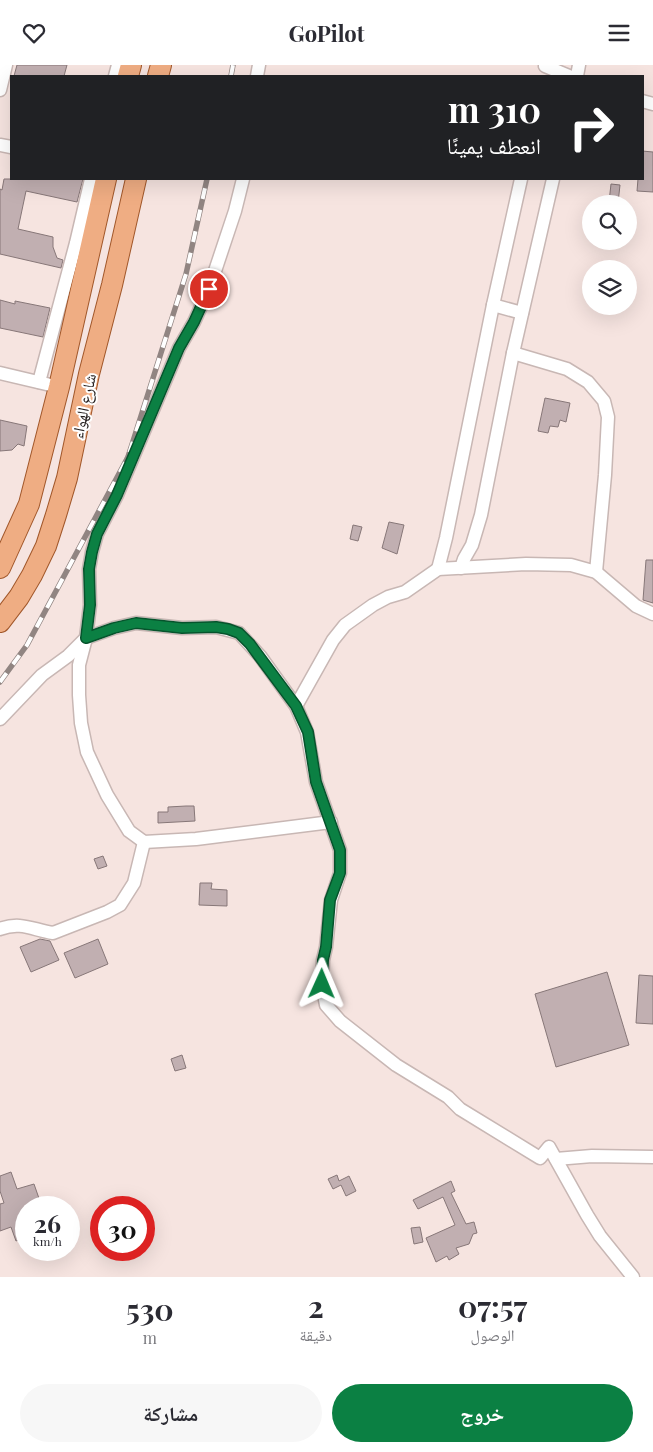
<!DOCTYPE html>
<html lang="ar">
<meta charset="utf-8">
<style>
body{margin:0;font-family:"Playfair Display","Noto Naskh Arabic",serif;background:#f7f7f7;color:#2b2b33;direction:rtl;height:100vh;display:flex;flex-direction:column;font-size:19px;white-space:nowrap}
*{box-sizing:border-box;margin:0}
p{font-size:16px;color:#7c7c81}
.icon{flex:none;width:28px;height:28px;fill:none;stroke:currentColor;stroke-width:2;stroke-linecap:round;stroke-linejoin:round}
.map{position:relative;height:1212px;overflow:hidden;direction:ltr}
.panel{display:flex;flex-direction:column;background:#fff;flex:1}
.panel>*{flex:none}
.top-card{position:absolute;left:10px;top:10px;width:634px;height:105px;border-radius:0px;box-shadow:0 5px 20px #0002;direction:rtl;background:#202124;color:#fff;overflow:hidden}
.buttons{position:absolute;left:582px;top:130px;display:grid;gap:10px}
.buttons a{display:grid;place-items:center;width:55px;height:55px;border-radius:50%;background:#fff;box-shadow:0 5px 20px #0002;font-size:25px}
.speed{position:absolute;left:15px;top:1131px;display:flex;gap:10px;font-size:25px;font-weight:700;text-align:center}
.speed>*{display:grid;place-content:center;width:65px;height:65px;border-radius:50%;background:#fff;box-shadow:0 5px 20px #0002;line-height:1}
.speed small{font-size:12px;font-weight:400}
.speed .limit{border:8px solid #d22;background:#fff;color:#111}
.pin{position:absolute;display:grid;place-items:center;width:42px;height:42px;color:#fff;margin:-21px;border:2px solid #fff;border-radius:50%;box-shadow:0 1px 5px #0007}
.me{position:absolute;width:55px;margin:-28px;rotate:1deg;stroke-linejoin:round;filter:drop-shadow(0 0 4px #0008)}
.turn{display:flex;align-items:center;gap:18px;height:105px;padding:0 20px;font-size:22px}
.turn .icon{width:65px;height:65px;stroke-width:2.5}
.turn b{display:block;font-size:35px;line-height:42px}
.eta{display:flex;justify-content:space-evenly;align-items:center;height:85px;text-align:center}
.eta b{font-size:30px;font-weight:700;line-height:35px}
.button{display:flex;gap:10px;margin-top:auto;padding:10px 20px}
.button a{flex:1;height:58px;border-radius:30px;background:#0b8043;color:#fff;font-size:20px;font-weight:700;line-height:58px;text-align:center}
.button a+a{background:#f7f7f7;color:#2b2b33}
header{display:flex;justify-content:space-between;align-items:center;height:65px;padding:0 20px;background:#fff;font-size:22px;font-weight:700}
.map>svg:first-child{display:block}
.building{fill:#c1afb1;stroke:#877778}
.lines{fill:none;stroke-linecap:round;stroke-linejoin:round}
.minor-casing{stroke:#c8b7b4;stroke-width:15}
.primary-casing{stroke:#a1572a;stroke-width:22}
.minor{stroke:#fff;stroke-width:12}
.primary{stroke:#efad83;stroke-width:20}
.rail-casing{stroke:#918582;stroke-width:5.5}
.rail{stroke:#fff;stroke-width:4;stroke-dasharray:11;stroke-linecap:butt}
.route-casing{stroke:#07532c;stroke-width:12}
.route{stroke:#0b8043;stroke-width:9}
.labels{text-anchor:middle;dominant-baseline:central;stroke-width:4;stroke-linejoin:round;paint-order:stroke}
.street-label{font-size:16px;fill:#241e1d;stroke:#fff}
</style>
<header><svg class="icon" aria-label="menu" viewBox="0 0 24 24"><path d="M4 6h16M4 12h16M4 18h16"/></svg>GoPilot<svg class="icon" aria-label="heart" viewBox="0 0 24 24"><path d="M12 20l-8-8c-3-5 5-10 8-4 3-6 11-1 8 4z"/></svg></header>
<div class="map">
<svg width="653" height="1212" viewBox="0 0 653 1212">
<rect width="100%" height="100%" fill="#f6e4e0"/>
<!-- building -->
<g class="building">
<polygon points="17,0 67,0 64,11 14,11"/>
<polygon points="642,86 653,87 653,127 637,126 638,114 642,114"/>
<polygon points="4,114 83,114 77,137 26,126 18,164 53,172 53,182 57,193 63,195 61,203 0,189 0,124 2,125"/>
<polygon points="611,119 620,120 618,138 609,137"/>
<polygon points="0,235 15,239 15,236 50,243 43,272 0,263"/>
<polygon points="545,333 570,338 566,357 560,355 558,362 550,361 548,368 538,366"/>
<polygon points="0,355 27,361 24,381 18,379 12,385 0,386"/>
<polygon points="389,457 404,460 397,489 382,483"/>
<polygon points="353,460 362,462 358,476 350,474"/>
<polygon points="646,495 653,495 653,538 643,535"/>
<polygon points="186,741 194,741 195,756 158,758 158,747 168,747 168,742"/>
<polygon points="103,791 107,801 98,804 94,794"/>
<polygon points="200,818 212,818 211,824 227,825 227,841 199,840"/>
<polygon points="40,874 50,876 59,895 31,907 20,882"/>
<polygon points="98,874 108,899 75,913 64,888"/>
<polygon points="607,907 629,980 556,1002 535,929"/>
<polygon points="639,910 653,911 653,959 636,958"/>
<polygon points="182,990 186,1003 175,1006 171,994"/>
<polygon points="11,1107 17,1124 34,1119 42,1142 26,1142 26,1172 16,1176 11,1162 0,1166 0,1139 4,1138 0,1126 0,1111"/>
<polygon points="337,1110 339,1116 349,1111 356,1126 346,1131 341,1120 333,1124 328,1114"/>
<polygon points="451,1116 455,1126 451,1128 466,1159 474,1157 477,1168 473,1169 469,1179 456,1183 459,1189 449,1195 447,1191 436,1197 426,1173 455,1160 443,1132 418,1144 413,1135"/>
<polygon points="420,1162 423,1177 414,1179 411,1163"/>
</g>
<g class="lines">
<!-- minor casing -->
<g class="minor-casing">
<g id="minor">
<polyline points="545,1 569,11"/>
<polyline points="115,11 118,0"/>
<polyline points="257,11 259,0"/>
<polyline points="577,11 579,0"/>
<polyline points="0,25 6,0"/>
<polyline points="642,36 653,39"/>
<polyline points="0,80 11,82"/>
<polyline points="243,114 235,146 209,224 194,257 179,283 117,430 97,469 92,487 89,504 90,540 86,573 79,600 79,630 81,658 87,687 107,730 129,766 144,777 196,774 331,757"/>
<polyline points="493,240 522,248"/>
<polyline points="513,288 567,304 588,317 604,336 608,352 605,410 596,507"/>
<polyline points="0,308 59,322"/>
<polyline points="39,317 76,178 91,114"/>
<polyline points="461,503 464,494 472,480 481,450 513,288 553,114"/>
<polyline points="438,504 446,473 493,240 521,114"/>
<polyline points="296,641 333,575 345,560 373,540 388,532 405,527 438,504 526,499 571,500 596,507 636,541 653,549"/>
<polyline points="0,654 42,610 68,591 86,573 114,563 136,558 182,563 216,562 239,568 260,591 296,641 307,667 316,717 340,785 340,808 331,835 326,882 323,895 322,919 326,940 340,956 396,1000 448,1032 460,1044 540,1093 549,1082 587,1150 600,1171 633,1212"/>
<path d="M0,864c21,-8 33,1 53,4l54,-21 13,-7 14,-22 10,-41"/>
<polyline points="556,1094 592,1091 653,1092"/>
</g>
</g>
<!-- primary casing -->
<g class="primary-casing">
<g id="primary">
<polyline points="128,11 131,0"/>
<polyline points="158,11 161,0"/>
<polyline points="0,503 29,439 59,322 106,114"/>
<polyline points="0,557 19,532 32,510 46,481 56,450 67,413 89,309 112,220 136,114"/>
</g>
</g>
<!-- minor -->
<use href="#minor" class="minor"/>
<!-- primary -->
<use href="#primary" class="primary"/>
<!-- rail casing -->
<g class="rail-casing">
<g id="rail">
<polyline points="231,11 233,0"/>
<polyline points="0,617 27,580 128,392 186,209 207,114"/>
</g>
</g>
<!-- rail -->
<use href="#rail" class="rail"/>
</g>
<g class="lines">
<!-- route casing -->
<g class="route-casing">
<polyline id="route" points="209,224 194,257 179,283 117,430 97,469 92,487 89,504 90,540 86,573 114,563 136,558 182,563 216,562 228,564 239,568 250,579 296,641 308,667 316,717 340,785 340,808 330,835 326,882 323,895 322,919"/>
</g>
<!-- route -->
<use href="#route" class="route"/>
</g>
<g class="labels">
<!-- street labels -->
<g class="street-label">
<text transform="translate(83 341) rotate(-78)">شارع الهواء</text>
</g>
</g>
</svg>
<div class="buttons">
<a><svg class="icon" aria-label="search" viewBox="0 0 24 24"><circle cx="10" cy="10" r="6"/><path d="M15 15l6 6"/></svg></a>
<a><svg class="icon" aria-label="layers" viewBox="0 0 24 24"><path d="M12 4l9 5-9 5-9-5zM3 14l9 5 9-5"/></svg></a>
</div>
<div class="speed"><div>26<small>km/h</small></div><div class="limit">30</div></div>
<div class="pin" style="left:209px;top:224px;background:#d93025"><svg class="icon" aria-label="arrive" viewBox="0 0 24 24"><path d="M6 21V4h12l-3 4 3 4H6"/></svg></div>
<svg class="me" style="left:322px;top:919px" viewBox="-20 -20 40 40"><path d="M0-17L14 15 0 8-14 15z" fill="#0b8043" stroke="#fff" stroke-width="4"/></svg>
<div class="top-card">
<div class="turn"><svg class="icon" aria-label="right" viewBox="0 0 24 24"><path d="M7 20v-9h11M14 6l5 5-5 5"/></svg><div><b>310 m</b>انعطف يمينًا</div></div>
</div>
</div>
<section class="panel">
<div class="eta">
<div><b>07:57</b><p>الوصول</p></div>
<div><b>2</b><p>دقيقة</p></div>
<div><b>530</b><p>m</p></div>
</div>
<div class="button"><a>خروج</a><a>مشاركة</a></div>
</section>
